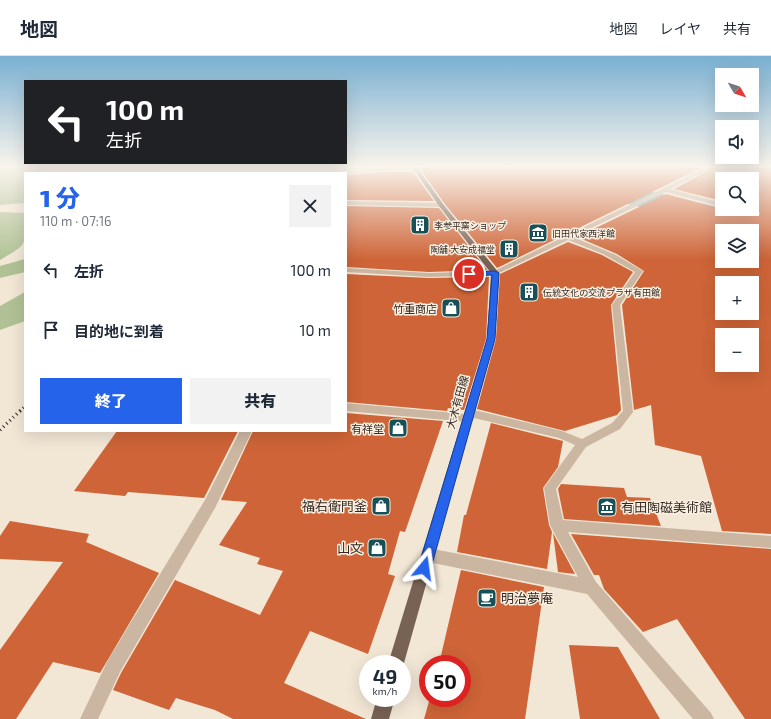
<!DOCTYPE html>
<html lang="ja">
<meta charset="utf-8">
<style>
body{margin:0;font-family:"Exo 2","Noto Sans JP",sans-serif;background:#f2f2f3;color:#1f2937;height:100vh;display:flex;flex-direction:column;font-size:15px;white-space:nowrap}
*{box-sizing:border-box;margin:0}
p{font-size:13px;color:#747a83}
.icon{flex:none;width:22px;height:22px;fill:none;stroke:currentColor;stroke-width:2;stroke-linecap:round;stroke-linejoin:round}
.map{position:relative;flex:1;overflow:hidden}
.panel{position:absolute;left:24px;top:116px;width:323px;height:260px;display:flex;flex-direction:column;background:#fff;border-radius:0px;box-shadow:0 4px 16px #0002}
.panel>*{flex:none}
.top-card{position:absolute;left:24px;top:24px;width:323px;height:84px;border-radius:0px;box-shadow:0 4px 16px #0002;background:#202124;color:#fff;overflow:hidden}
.needle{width:26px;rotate:129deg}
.buttons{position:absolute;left:715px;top:12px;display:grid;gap:8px}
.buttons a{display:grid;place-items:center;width:44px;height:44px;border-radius:0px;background:#fff;box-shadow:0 4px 16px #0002;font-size:20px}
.speed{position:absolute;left:359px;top:599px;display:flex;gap:8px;font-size:20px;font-weight:700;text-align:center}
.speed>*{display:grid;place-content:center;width:52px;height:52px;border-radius:50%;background:#fff;box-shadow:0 4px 16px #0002;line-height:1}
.speed small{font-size:10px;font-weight:400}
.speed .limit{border:6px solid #d22;background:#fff;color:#111}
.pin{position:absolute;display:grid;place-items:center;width:34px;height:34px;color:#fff;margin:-17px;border:2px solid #fff;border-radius:50%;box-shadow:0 1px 4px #0007}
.me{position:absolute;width:44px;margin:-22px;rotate:16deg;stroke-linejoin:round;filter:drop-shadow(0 0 3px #0008)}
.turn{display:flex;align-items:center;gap:14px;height:84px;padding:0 16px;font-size:18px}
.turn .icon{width:52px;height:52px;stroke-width:2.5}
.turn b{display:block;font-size:28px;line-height:34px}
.round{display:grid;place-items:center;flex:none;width:42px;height:42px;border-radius:0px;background:#f2f2f3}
.headline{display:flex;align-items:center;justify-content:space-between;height:68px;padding:0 16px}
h1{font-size:24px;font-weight:800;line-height:30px;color:#2563eb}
.primary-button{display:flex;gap:8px;margin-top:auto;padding:8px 16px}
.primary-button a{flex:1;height:46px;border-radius:0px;background:#2563eb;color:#fff;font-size:16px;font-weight:800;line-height:46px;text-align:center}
.primary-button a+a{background:#f2f2f3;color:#1f2937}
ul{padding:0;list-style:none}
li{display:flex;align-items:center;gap:12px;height:60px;padding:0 16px}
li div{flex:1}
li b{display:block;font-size:15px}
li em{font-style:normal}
header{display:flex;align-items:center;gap:24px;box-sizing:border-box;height:56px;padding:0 20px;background:#fff;border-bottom:1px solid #e0e1e3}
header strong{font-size:19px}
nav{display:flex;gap:22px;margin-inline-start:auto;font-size:14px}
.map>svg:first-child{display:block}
.green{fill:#b0c295}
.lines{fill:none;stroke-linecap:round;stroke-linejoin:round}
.river{fill:#73abb1;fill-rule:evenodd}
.building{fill:#ce6437;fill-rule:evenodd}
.minor{fill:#cbb6a1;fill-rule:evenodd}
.major{fill:#786254;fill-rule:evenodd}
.rail-far2{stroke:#342a24;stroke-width:1.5;stroke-dasharray:0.5 1.5;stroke-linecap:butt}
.rail-far1{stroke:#342a24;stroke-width:3;stroke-dasharray:1 3;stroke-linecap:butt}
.rail{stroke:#342a24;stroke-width:3.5;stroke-dasharray:1 3.5;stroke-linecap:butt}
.route{fill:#2563eb;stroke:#184099}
.labels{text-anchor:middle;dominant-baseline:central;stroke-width:3;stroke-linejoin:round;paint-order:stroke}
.far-poi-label{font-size:9px;fill:#342a24;stroke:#faf0e2;text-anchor:start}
.poi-label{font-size:11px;fill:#342a24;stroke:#faf0e2;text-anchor:end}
.street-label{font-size:11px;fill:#342a24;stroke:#faf0e2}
.near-poi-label{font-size:13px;fill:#342a24;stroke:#faf0e2;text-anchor:end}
</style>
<header>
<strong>地図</strong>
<nav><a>地図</a><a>レイヤ</a><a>共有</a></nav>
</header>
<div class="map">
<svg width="771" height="663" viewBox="0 0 771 663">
<rect width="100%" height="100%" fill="#f2e6d5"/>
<!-- green -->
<g class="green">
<polygon points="0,111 170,111 152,117 25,117 25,147 0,149"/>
<path d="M0,156l25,1c0,34 4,30 -25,47z"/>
<polygon points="25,203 25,216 0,222 0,210"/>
<polygon points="25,236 25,265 0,274 0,250"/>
</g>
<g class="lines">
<!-- river -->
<polygon class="river" points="569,117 727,153 758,168 763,175 758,182 752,184 752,175 722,176 705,167 559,131 555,125 559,119"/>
</g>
<!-- building -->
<g class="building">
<polygon points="419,111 703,111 497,212 444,147"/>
<path d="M715,111h56v367l-49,-3 -21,-75 -46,-11 -4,-40 -17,5 -12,-105 22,-34 -27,-17 -40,-17 89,-43 56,15h12l22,7 4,-2 -1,-2 -8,-3 1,-30h-30v22l-48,-12zM722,175h30v30h-30zM722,227h30v30h-30zM722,279h30v30h-30z"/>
<polygon points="389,116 413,116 434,145 346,144 346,119"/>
<polygon points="346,150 439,152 487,214 429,216 346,211"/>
<polygon points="568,186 602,199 633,216 611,249 621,354 617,359 565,375 477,353 496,283 500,218"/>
<polygon points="346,218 429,222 489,221 486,283 464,354 448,352 447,355 346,346"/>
<polygon points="346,357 443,365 405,476 400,475 388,518 395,520 368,598 310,575 284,627 366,663 233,663 215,654 176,642 169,654 113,634 121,617 175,524 260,559 283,515 257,508 260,502 219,489 247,446 221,444 253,375 346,375"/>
<polygon points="491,367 563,385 558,411 543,432 549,469 552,476 547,513 457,496 464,459 466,459"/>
<polygon points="117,375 238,375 204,442 128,436 125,440 74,435"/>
<polygon points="561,428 624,432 627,441 650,442 661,470 564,463 558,433"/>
<polygon points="10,465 89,478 86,486 159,517 100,617 53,606 16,663 0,663 0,594 63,506 0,503 0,480"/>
<polygon points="553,477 575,518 558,516"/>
<polygon points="571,478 771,493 771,663 745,663 677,563 643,576 604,533 599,519 594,519"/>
<polygon points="461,514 544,531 525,663 424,663 430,642 462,642 462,608 439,608"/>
<polygon points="569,589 618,591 660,663 580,663"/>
</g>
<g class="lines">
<!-- minor -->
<g class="minor">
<polygon points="707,111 714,111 670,133 722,147 722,151 666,136 573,181 616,199 643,215 620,249 633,356 620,373 586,391 556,433 563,464 771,480 771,492 568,476 596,526 711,657 714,663 693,663 587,538 428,506 423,504 421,499 423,494 428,492 578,521 550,469 544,432 575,389 559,382 474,362 473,365 469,366 346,355 346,347 465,358 466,354 470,353 562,375 582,383 612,367 623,355 612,249 635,216 603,198 568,184 495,219 429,221 346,216 346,212 429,217 494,215"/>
<polygon points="389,112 415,112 417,113 415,114 389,114 346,118 342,117"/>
<polygon points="346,145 441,147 444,149 441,151 346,149"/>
<polygon points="735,153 746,153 759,157 756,159"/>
<polygon points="240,375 252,375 215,452 120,616 98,663 80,663 108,604 205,444"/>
</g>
<!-- major -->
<g class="major">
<polygon points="412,111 417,111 443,148 499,217 495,283 402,614 402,608 388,608 487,283 491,217 439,150"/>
<polygon points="377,642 395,642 389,663 371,663"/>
</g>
<!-- rail-far2 -->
<polyline class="rail-far2" points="250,117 251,111"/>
<!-- rail-far1 -->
<polyline class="rail-far1" points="20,355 25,350"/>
<!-- rail -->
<polyline class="rail" points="0,374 21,354"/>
</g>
<!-- sky -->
<linearGradient id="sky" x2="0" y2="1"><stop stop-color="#79b0d2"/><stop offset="0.54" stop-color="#f9f4ec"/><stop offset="1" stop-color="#f9f4ec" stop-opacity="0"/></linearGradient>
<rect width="771" height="204" fill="url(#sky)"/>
<!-- route -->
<polygon class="route" points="495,215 499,217 495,283 431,512 429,517 424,519 420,517 418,512 487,283 492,219 469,220 466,218 469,216"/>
<!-- icons -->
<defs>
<g id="building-square" transform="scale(1)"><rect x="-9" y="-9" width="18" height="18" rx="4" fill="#185058" stroke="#faf0e2"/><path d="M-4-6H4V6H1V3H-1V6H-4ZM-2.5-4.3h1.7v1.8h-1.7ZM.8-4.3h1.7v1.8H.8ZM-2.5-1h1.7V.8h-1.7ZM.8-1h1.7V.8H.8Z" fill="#fff"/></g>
<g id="museum-square" transform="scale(1)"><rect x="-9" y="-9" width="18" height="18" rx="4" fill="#185058" stroke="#faf0e2"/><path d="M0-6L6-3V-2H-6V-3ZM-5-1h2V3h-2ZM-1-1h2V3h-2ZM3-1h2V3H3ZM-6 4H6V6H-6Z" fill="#fff"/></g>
<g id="shop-square" transform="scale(1)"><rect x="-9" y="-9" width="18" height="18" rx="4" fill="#185058" stroke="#faf0e2"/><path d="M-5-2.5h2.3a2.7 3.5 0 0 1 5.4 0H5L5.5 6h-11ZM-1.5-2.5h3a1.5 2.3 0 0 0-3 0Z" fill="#fff"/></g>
<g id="cafe-square" transform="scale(1)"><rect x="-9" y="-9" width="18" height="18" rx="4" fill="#185058" stroke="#faf0e2"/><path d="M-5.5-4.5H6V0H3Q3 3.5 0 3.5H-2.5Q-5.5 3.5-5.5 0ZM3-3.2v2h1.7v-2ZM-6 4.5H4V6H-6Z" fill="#fff"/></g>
</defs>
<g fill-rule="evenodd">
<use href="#building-square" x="420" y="169"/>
<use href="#museum-square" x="538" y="177"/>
<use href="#building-square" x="509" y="193"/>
<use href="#building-square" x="529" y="236"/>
<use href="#shop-square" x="451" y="252"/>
<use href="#shop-square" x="398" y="372"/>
<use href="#shop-square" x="381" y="450"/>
<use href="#museum-square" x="607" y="451"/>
<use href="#shop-square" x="377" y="492"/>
<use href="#cafe-square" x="487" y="542"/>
</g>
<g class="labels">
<!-- far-poi labels -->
<g class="far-poi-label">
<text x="434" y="169">李参平窯ショップ</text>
<text x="552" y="177">旧田代家西洋館</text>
<text x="495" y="193" text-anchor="end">陶舗 大安成福堂</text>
<text x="543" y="236">伝統文化の交流プラザ有田館</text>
</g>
<!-- poi labels -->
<g class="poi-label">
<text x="437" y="252">竹重商店</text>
<text x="384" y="372">有祥堂</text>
</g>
<!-- street labels -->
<g class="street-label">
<text transform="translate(457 346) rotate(-74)">大木有田線</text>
</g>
<!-- near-poi labels -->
<g class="near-poi-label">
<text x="367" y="450">福右衛門釜</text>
<text x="621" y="451" text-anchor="start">有田陶磁美術館</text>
<text x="363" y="492">山文</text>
<text x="501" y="542" text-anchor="start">明治夢庵</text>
</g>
</g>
</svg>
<div class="buttons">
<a><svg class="needle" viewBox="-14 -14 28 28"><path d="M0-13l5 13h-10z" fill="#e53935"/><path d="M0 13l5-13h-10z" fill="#747a83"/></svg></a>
<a><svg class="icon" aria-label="sound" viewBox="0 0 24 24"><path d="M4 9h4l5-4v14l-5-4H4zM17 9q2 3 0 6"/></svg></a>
<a><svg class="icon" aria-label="search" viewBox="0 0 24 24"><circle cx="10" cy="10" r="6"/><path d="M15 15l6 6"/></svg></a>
<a><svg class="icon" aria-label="layers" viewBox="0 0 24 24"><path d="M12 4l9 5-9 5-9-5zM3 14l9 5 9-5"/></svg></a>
<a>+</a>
<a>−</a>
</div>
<div class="speed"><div>49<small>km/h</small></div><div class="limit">50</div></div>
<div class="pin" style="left:469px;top:218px;background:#d93025"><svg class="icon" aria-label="arrive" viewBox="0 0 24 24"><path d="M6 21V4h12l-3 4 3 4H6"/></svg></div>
<svg class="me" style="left:424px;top:512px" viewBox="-20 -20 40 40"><path d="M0-17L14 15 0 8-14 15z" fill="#2563eb" stroke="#fff" stroke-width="4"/></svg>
<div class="top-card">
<div class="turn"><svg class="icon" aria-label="left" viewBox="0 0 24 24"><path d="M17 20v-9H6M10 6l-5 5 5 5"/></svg><div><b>100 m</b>左折</div></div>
</div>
<section class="panel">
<div class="headline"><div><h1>1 分</h1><p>110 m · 07:16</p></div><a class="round"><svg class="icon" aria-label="close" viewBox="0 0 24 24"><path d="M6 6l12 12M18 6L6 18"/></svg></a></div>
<ul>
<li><svg class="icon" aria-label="left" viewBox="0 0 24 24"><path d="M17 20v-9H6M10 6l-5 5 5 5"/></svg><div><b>左折</b></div><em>100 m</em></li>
<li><svg class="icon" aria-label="arrive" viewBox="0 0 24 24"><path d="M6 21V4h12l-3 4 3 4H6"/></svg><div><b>目的地に到着</b></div><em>10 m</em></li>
</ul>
<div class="primary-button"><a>終了</a><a>共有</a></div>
</section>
</div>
